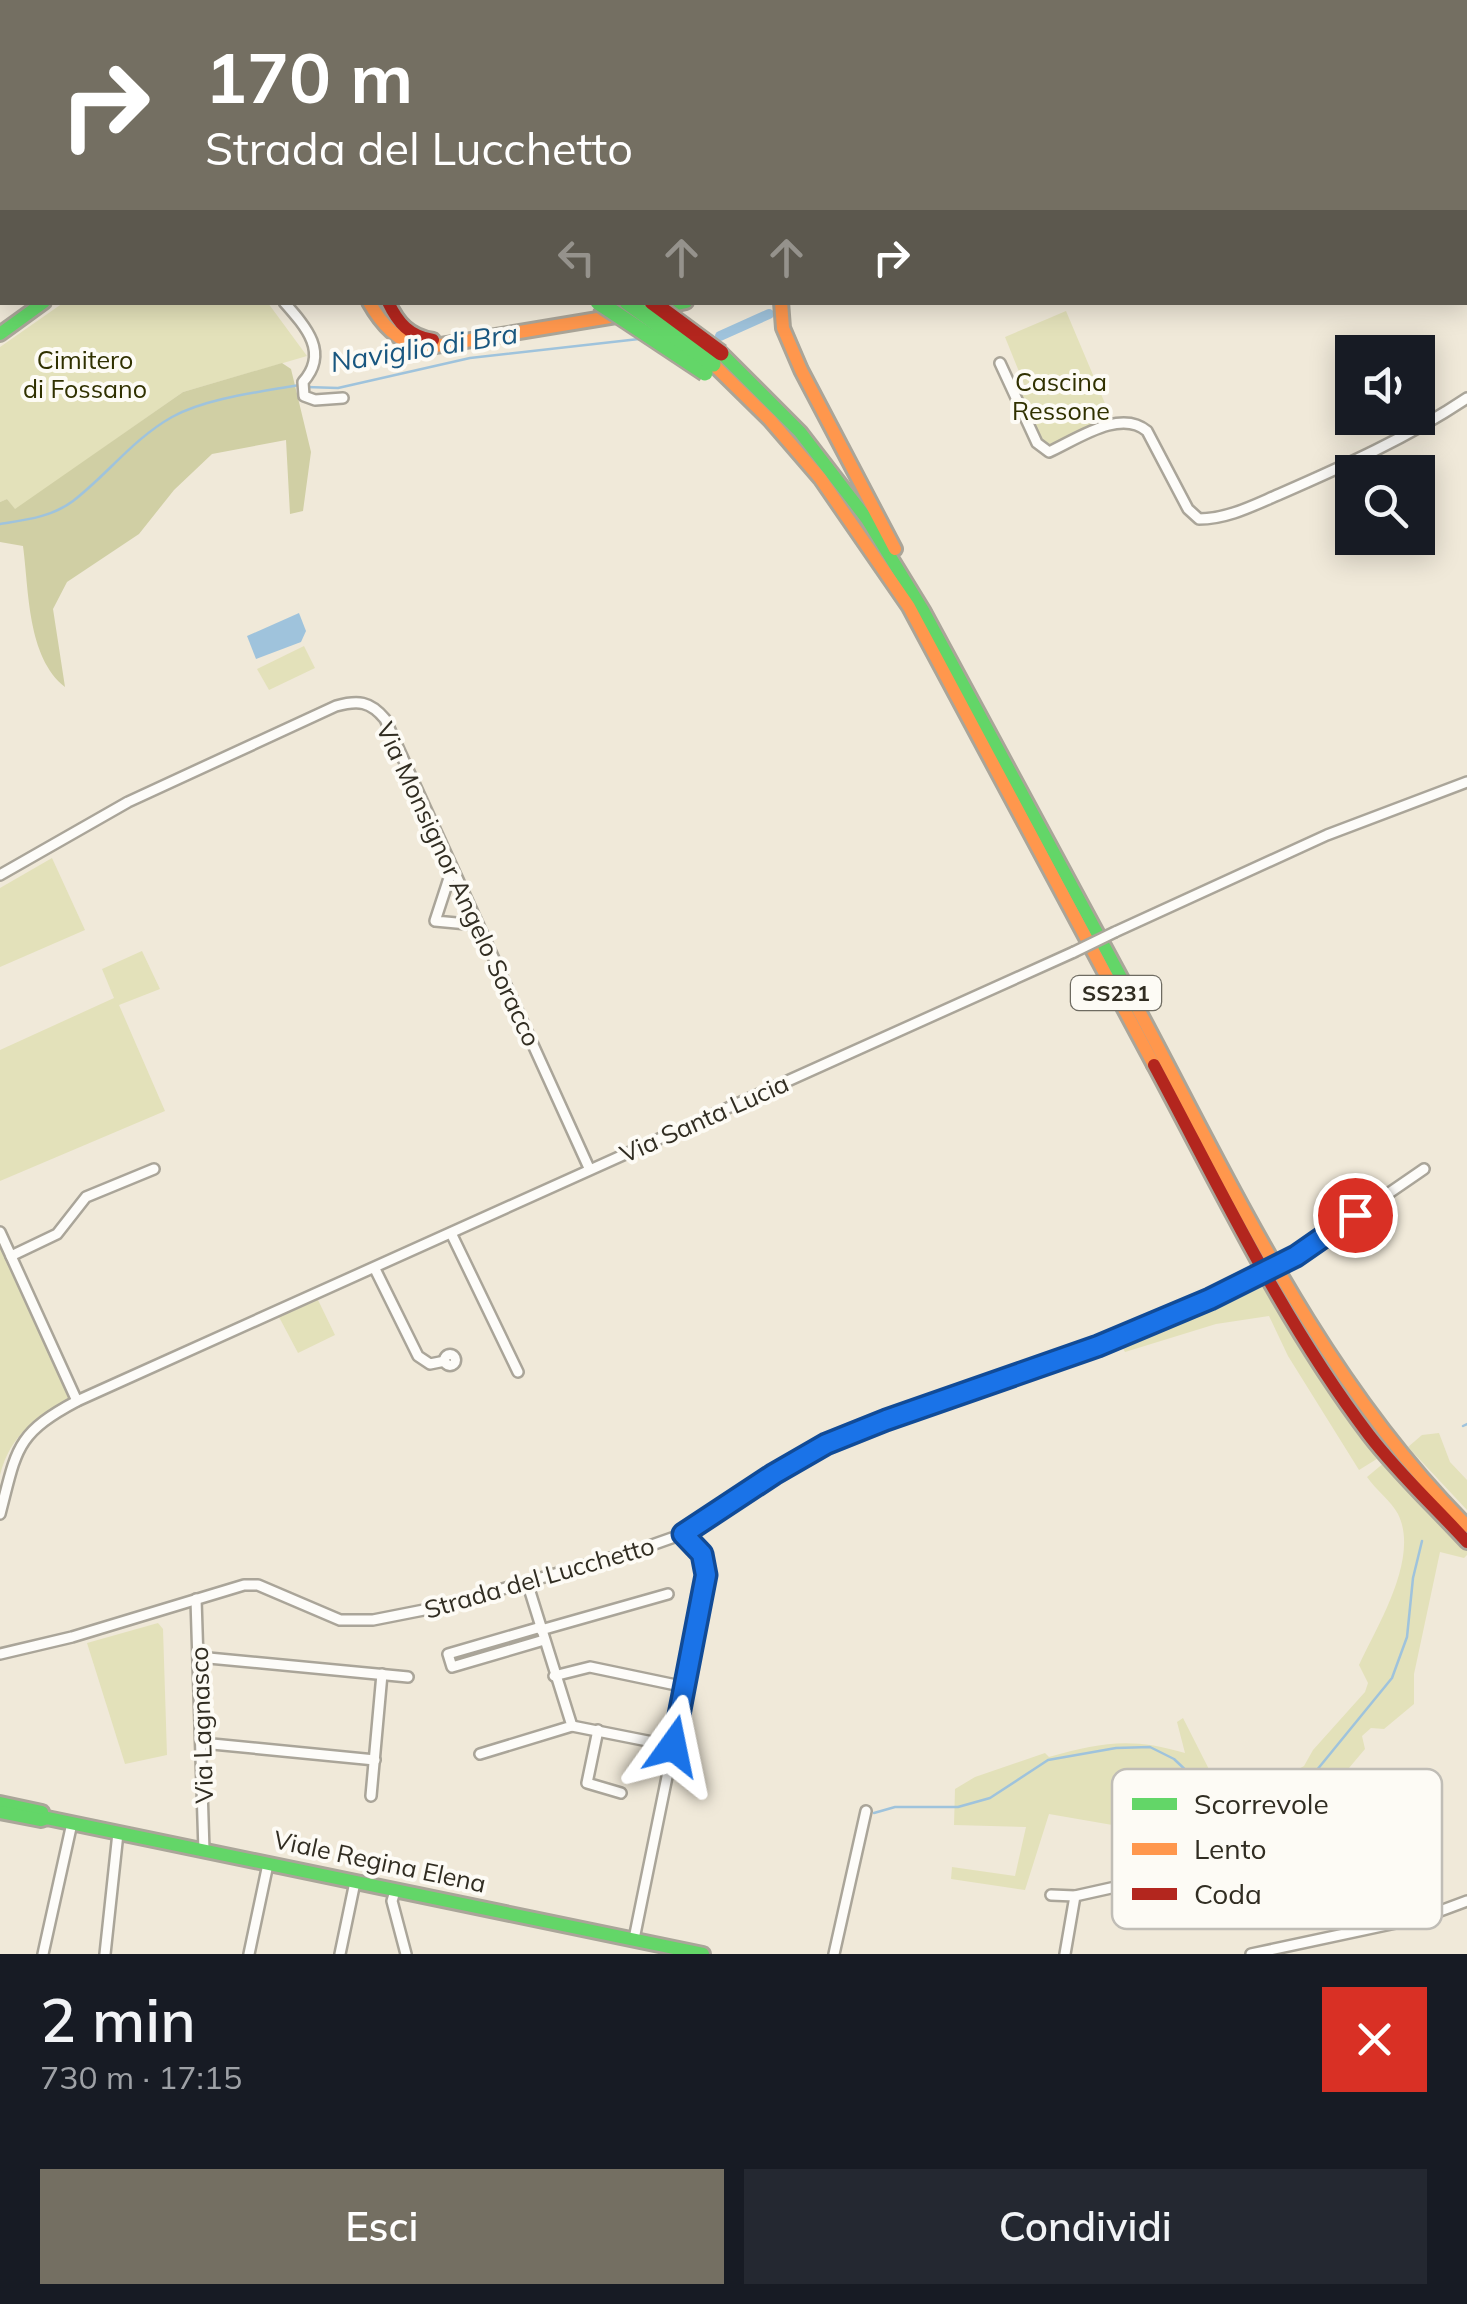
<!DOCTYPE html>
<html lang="it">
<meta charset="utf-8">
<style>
body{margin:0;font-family:Mulish,sans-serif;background:#242831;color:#f1f3f6;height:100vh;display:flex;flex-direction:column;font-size:38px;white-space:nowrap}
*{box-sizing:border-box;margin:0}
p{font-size:32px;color:#9ea1a6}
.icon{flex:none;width:55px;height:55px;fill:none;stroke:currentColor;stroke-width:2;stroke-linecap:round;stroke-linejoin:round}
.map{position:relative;height:1954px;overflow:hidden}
.panel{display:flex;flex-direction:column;background:#171b24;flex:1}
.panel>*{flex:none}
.guide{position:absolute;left:0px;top:0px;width:1468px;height:305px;box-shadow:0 5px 25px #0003;background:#746f62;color:#fff;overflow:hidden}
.controls{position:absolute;left:1335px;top:335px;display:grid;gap:20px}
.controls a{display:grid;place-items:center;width:100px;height:100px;border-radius:0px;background:#171b24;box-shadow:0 5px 25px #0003;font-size:50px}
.pin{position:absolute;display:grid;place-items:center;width:85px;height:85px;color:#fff;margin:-42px;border:5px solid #fff;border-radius:50%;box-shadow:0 2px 10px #0007}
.me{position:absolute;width:110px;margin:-55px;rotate:12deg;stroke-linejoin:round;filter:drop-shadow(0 0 8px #0008)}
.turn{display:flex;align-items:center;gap:35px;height:210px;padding:0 40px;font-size:45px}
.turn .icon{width:130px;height:130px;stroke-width:2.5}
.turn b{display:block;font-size:70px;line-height:85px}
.lanes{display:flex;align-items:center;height:95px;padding:0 40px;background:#0003;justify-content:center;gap:50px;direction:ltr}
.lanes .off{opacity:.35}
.round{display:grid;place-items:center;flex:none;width:105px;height:105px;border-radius:0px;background:#242831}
.headline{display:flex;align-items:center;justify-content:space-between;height:170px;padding:0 40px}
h1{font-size:60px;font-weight:600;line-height:75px}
.button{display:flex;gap:20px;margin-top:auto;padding:20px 40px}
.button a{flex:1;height:115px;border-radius:0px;background:#746f62;color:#fff;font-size:40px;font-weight:600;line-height:115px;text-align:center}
.button a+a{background:#242831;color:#f1f3f6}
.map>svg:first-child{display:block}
.green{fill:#e3e1ba}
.forest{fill:#d0cfa4}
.water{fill:#9fc3dc}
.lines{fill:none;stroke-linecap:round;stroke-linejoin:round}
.stream{stroke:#9fc3dc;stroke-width:2.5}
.canal{stroke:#9fc3dc;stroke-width:10}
.street-casing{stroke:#aaa599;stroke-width:14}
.fast-casing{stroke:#aaa599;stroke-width:18}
.slow-casing{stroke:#aaa599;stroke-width:18}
.jam-casing{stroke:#aaa599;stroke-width:18}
.street{stroke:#fdfcf9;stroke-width:9}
.fast{stroke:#63d668;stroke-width:12}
.slow{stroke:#ff974d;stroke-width:12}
.jam{stroke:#b3261e;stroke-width:12}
.street-bridge-casing{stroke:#aaa599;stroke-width:14;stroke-linecap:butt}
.fast-bridge-casing{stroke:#aaa599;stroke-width:20;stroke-linecap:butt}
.jam-bridge-casing{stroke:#aaa599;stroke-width:20;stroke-linecap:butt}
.street-bridge{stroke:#fdfcf9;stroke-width:9}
.fast-bridge{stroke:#63d668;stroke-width:15}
.jam-bridge{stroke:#b3261e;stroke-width:15}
.route-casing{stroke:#114b97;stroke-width:25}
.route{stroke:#1a73e8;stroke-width:18}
.labels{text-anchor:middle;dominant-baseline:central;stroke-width:8;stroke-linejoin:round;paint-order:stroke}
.shield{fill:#fdfbf5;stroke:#6e6b61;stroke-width:2.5}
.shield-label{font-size:22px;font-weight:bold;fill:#312d22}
.park-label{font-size:25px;fill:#303100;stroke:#fdfbf5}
.street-label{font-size:25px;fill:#312d22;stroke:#fdfbf5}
.water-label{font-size:28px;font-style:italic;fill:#195780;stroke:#fdfbf5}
.key{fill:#fdfbf5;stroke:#c0bdb6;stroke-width:2.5}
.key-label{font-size:28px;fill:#312d22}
</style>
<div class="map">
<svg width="1467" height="1954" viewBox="0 0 1467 1954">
<rect width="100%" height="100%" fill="#f0e9d9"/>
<!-- green -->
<g class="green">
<polygon points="63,303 268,303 307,356 183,392 15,510 7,499 0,502 0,347"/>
<polygon points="1066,311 1112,420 1045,448 1022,397 1024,384 1005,337"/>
<polygon points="304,646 315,668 269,690 257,669"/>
<polygon points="52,858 85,930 0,967 0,888"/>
<polygon points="142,951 160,989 119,1005 165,1111 0,1181 0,1050 114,998 102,969"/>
<path d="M0,1245l71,153c-36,22 -60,35 -71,77z"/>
<polygon points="1264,1285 1305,1358 1380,1457 1359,1470 1288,1356 1269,1316 1216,1324 1125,1352 1120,1343"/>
<polygon points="318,1300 335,1335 298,1353 279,1317"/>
<polygon points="1439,1433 1450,1462 1467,1480 1467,1510 1408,1447 1422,1435"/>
<path d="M1385,1462l82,85v8l-3,3 -24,-6 -26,122v30l-30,25 -13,-1 -9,8 3,13 -16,19 -11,3 1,15 -17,25 21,25 -64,48 -44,21 -42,-71 -46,-3 -98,-17 -24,76 -74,-11 1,-12 63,9 11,-49 -72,-2 1,-36 20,-12 70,-24 4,4c52,-15 83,-20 136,-4l-8,-31 6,-4 37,73 11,8h12l61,-33 9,-16 52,-58 3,-9 -9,-18c18,-39 61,-107 39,-151 -7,-13 -22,-24 -31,-37z"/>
<polygon points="158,1623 163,1629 167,1755 125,1764 87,1643"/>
</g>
<!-- forest -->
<path class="forest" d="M282,363l9,6 20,83 -8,59 -13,3 -4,-74 -74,14 -38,36 -35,44 -72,48 -14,27 12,78c-38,-30 -36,-97 -42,-141l-23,-4v-40l7,-3 8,10 168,-117z"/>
<!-- water -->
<polygon class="water" points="299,613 306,631 301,642 256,659 247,636"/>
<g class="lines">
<!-- stream -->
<g class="stream">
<polyline points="1261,2 1264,0"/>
<polyline points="306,387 338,388 470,358 639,339"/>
<path d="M0,524c25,-4 52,-7 73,-23 34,-26 60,-62 99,-84 35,-19 88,-25 127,-32"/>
<polyline points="1463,1426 1467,1424"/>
<polyline points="874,1813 895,1807 958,1807 990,1798 1048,1760 1116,1748 1150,1747 1174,1759 1193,1777 1207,1799 1226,1812 1253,1815 1312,1776 1392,1678 1407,1637 1413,1578 1422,1541"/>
</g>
<!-- canal -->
<polyline class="canal" points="720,336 769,314"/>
<!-- street casing -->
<g class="street-casing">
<g id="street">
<polyline points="1465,79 1467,82"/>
<path d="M284,302c23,26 45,51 19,80l1,14 11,4 28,-2"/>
<path d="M1000,363l37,80 12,9c27,-12 71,-44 98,-21l41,78 11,10c29,0 55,-14 81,-25 64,-28 129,-57 187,-96"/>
<polyline points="452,869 435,921 478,925"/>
<path d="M0,875l128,-73 208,-96c22,-6 34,-5 49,13l204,449"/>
<polyline points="1115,932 1327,835 1467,782"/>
<polyline points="0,1232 77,1401"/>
<polyline points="451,1233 518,1372"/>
<polyline points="11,1256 57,1234 86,1197 154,1169"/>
<polyline points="1296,1257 1424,1169"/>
<polyline points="375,1269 418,1356 430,1364 445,1361"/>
<circle cx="450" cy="1360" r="5.5"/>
<path d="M0,1514c17,-65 15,-80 77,-113l997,-449"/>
<polyline points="196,1599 204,1851"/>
<polyline points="541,1627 448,1654 452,1667 544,1640"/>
<polyline points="541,1630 668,1594"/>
<polyline points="0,1654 72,1637 244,1585 258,1585 340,1620 373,1620 439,1607 632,1552 683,1534 774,1473 826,1444 885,1420 1099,1346 1254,1279"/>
<polyline points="198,1657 408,1677"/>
<polyline points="554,1676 590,1667 676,1685"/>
<polyline points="572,1726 673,1746"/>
<polyline points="598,1730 587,1783 621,1793"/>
<polyline points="202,1743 375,1760"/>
<polyline points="480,1754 572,1726 527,1582"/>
<polyline points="371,1796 382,1674"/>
<polyline points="395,1891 392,1901 406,1954"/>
<polyline points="1051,1895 1075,1896 1120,1886"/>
<path d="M634,1939l69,-339c4,-33 5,-41 -20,-66"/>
<polyline points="43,1954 72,1823"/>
<polyline points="105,1954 118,1833"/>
<polyline points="249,1954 268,1864"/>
<polyline points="340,1954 355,1882"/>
<polyline points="834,1954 866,1811"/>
<polyline points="1065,1954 1075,1896"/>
<polyline points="1251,1954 1424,1917 1467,1901"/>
</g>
</g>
<!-- fast casing -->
<g class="fast-casing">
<g id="fast">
<polyline points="650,310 686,302"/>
<polyline points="0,334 44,302"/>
<polyline points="721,353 800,432 867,519 924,612 1138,1009"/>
<polyline points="0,1803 42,1812"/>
<polyline points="0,1812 41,1820 47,1818 703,1954"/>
</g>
</g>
<!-- slow casing -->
<g class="slow-casing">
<g id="slow">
<polyline points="468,2 474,0"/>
<polyline points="0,117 2,118"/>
<polyline points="0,132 2,133"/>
<path d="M369,302c13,23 28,39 54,46l205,-34"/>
<polyline points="781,302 783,328 801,370 895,549"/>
<polyline points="713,364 770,420 820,478 909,607 1154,1065"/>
<path d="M1138,1009c96,180 183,371 329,517"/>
</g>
</g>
<!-- jam casing -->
<g class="jam-casing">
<g id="jam">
<polyline points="774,0 796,2"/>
<polyline points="1092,2 1096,0"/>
<path d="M388,302c10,21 21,34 45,38"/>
<path d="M1154,1065c67,125 129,257 215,370 29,38 66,72 98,107"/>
</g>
</g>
<!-- street -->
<use href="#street" class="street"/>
<!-- fast -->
<use href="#fast" class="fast"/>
<!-- slow -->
<use href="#slow" class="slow"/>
<!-- jam -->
<use href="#jam" class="jam"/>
<!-- street-bridge casing -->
<g class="street-bridge-casing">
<g id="street-bridge">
<polyline points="1074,952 1115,932"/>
<polyline points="1254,1279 1296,1257"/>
</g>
</g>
<!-- fast-bridge casing -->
<g class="fast-bridge-casing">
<g id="fast-bridge">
<polyline points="598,302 705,373"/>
<polyline points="627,302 713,364"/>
</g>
</g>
<!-- jam-bridge casing -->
<g class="jam-bridge-casing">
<polyline id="jam-bridge" points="652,302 721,353"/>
</g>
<!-- street-bridge -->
<use href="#street-bridge" class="street-bridge"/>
<!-- fast-bridge -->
<use href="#fast-bridge" class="fast-bridge"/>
<!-- jam-bridge -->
<use href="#jam-bridge" class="jam-bridge"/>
</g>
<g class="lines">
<!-- route casing -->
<g class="route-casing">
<polyline id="route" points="673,1746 706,1575 702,1554 683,1534 774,1474 826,1444 886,1420 1098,1346 1210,1299 1296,1256 1355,1215"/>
</g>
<!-- route -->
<use href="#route" class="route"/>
</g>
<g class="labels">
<!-- shield labels -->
<rect class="shield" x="1071" y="976" width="90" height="34" rx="8"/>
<g class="shield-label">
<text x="1116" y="993">SS231</text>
</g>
<!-- park labels -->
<g class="park-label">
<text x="85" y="359">Cimitero<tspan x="85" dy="29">di Fossano</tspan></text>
<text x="1061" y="381">Cascina<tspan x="1061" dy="29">Ressone</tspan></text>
</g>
<!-- street labels -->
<g class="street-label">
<text transform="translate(459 884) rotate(65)">Via Monsignor Angelo Soracco</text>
<text transform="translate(704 1118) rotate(-24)">Via Santa Lucia</text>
<text transform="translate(539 1577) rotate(-16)">Strada del Lucchetto</text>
<text transform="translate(201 1725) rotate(-92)">Via Lagnasco</text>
<text transform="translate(380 1861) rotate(12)">Viale Regina Elena</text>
</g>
<!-- water labels -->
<g class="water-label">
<text transform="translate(424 347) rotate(-9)">Naviglio di Bra</text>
</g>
</g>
<!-- legend -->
<rect x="1112" y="1769" width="330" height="160" rx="15" class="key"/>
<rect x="1132" y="1798" width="45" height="12" fill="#63d668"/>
<rect x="1132" y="1843" width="45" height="12" fill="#ff974d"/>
<rect x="1132" y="1888" width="45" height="12" fill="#b3261e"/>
<g class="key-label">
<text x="1194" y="1814">Scorrevole</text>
<text x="1194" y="1859">Lento</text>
<text x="1194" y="1904">Coda</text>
</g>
</svg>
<div class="controls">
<a><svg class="icon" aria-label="sound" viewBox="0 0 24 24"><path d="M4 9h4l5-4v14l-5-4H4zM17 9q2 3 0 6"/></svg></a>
<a><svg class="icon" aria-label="search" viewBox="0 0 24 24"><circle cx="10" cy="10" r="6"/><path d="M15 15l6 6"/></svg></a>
</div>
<div class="pin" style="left:1355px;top:1215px;background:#d93025"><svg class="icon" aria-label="arrive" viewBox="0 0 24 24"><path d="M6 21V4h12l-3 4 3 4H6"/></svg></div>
<svg class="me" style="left:673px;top:1746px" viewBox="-20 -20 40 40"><path d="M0-17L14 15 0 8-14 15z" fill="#1a73e8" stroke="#fff" stroke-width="4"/></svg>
<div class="guide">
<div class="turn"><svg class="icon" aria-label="right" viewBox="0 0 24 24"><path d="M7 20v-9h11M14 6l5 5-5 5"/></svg><div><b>170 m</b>Strada del Lucchetto</div></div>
<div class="lanes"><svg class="icon off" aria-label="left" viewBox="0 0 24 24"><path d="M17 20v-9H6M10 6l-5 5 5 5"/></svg><svg class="icon off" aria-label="ahead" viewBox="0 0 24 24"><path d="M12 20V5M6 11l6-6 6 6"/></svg><svg class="icon off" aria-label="ahead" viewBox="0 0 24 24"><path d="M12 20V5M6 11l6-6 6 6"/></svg><svg class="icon" aria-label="right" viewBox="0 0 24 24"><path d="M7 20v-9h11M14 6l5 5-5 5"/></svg></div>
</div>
</div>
<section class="panel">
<div class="headline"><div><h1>2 min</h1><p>730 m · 17:15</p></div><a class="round" style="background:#d93025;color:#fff"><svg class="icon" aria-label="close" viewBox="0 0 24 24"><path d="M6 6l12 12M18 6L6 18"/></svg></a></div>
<div class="button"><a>Esci</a><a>Condividi</a></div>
</section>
